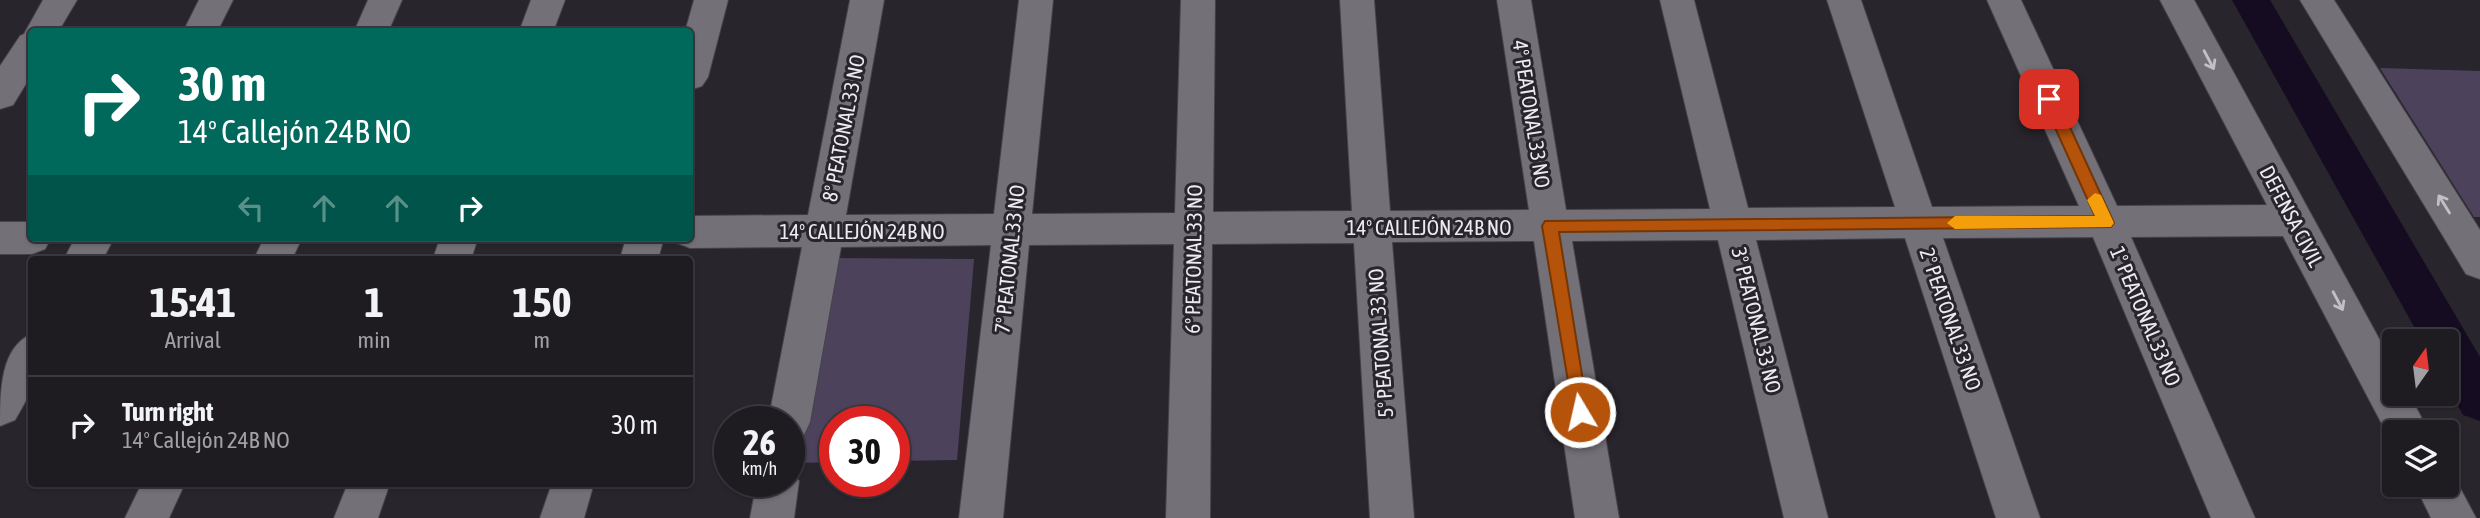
<!DOCTYPE html>
<meta charset="utf-8">
<style>
body{margin:0;font-family:"Asap Condensed",sans-serif;background:#2b292e;color:#f1f3f6;height:100vh;display:flex;flex-direction:column;font-size:26px;white-space:nowrap}
*{box-sizing:border-box;margin:0}
p{font-size:23px;color:#a1a1a5}
.icon{flex:none;width:38px;height:38px;fill:none;stroke:currentColor;stroke-width:2;stroke-linecap:round;stroke-linejoin:round}
.map{position:relative;flex:1;overflow:hidden}
.sheet{position:absolute;left:28px;top:256px;width:665px;height:231px;display:flex;flex-direction:column;background:#1e1c21;border-radius:7px;box-shadow:0 2px 5px #0004,0 0 0 2px #3c3a3f}
.sheet>*{flex:none}
.hud{position:absolute;left:28px;top:28px;width:665px;height:214px;border-radius:7px;box-shadow:0 2px 5px #0004,0 0 0 2px #3c3a3f;background:#00695c;color:#fff;overflow:hidden}
.needle{width:46px;rotate:14deg}
.controls{position:absolute;left:2382px;top:329px;display:grid;gap:14px}
.controls a{display:grid;place-items:center;width:77px;height:77px;border-radius:7px;background:#1e1c21;box-shadow:0 2px 5px #0004,0 0 0 2px #3c3a3f;font-size:35px}
.speed{position:absolute;left:714px;top:406px;display:flex;gap:14px;font-size:35px;font-weight:700;text-align:center}
.speed>*{display:grid;place-content:center;width:91px;height:91px;border-radius:50%;background:#1e1c21;box-shadow:0 2px 5px #0004,0 0 0 2px #3c3a3f;line-height:1}
.speed small{font-size:18px;font-weight:400}
.speed .limit{border:10px solid #d22;background:#fff;color:#111}
.pin{position:absolute;display:grid;place-items:center;width:60px;height:60px;color:#fff;margin:-30px;border-radius:14px;box-shadow:0 4px 10px #0006}
.me{position:absolute;width:77px;margin:-38px;rotate:351deg;stroke-linejoin:round;filter:drop-shadow(0 0 5px #0008)}
.turn{display:flex;align-items:center;gap:24px;height:147px;padding:0 35px;font-size:32px}
.turn .icon{width:91px;height:91px;stroke-width:2.5}
.turn b{display:block;font-size:49px;line-height:60px}
.lanes{display:flex;align-items:center;height:66px;padding:0 35px;background:#0003;justify-content:center;gap:35px;direction:ltr}
.lanes .off{opacity:.35}
.eta{display:flex;justify-content:space-evenly;align-items:center;height:119px;text-align:center}
.eta b{font-size:42px;font-weight:700;line-height:49px}
ul{padding:0;list-style:none}
li{display:flex;align-items:center;gap:21px;height:98px;padding:0 35px;border-top:2px solid #3c3a3f}
li div{flex:1}
li b{display:block;font-size:26px}
li em{font-style:normal}
.map>svg:first-child{display:block}
.green{fill:#4d425b}
.lines{fill:none;stroke-linecap:round;stroke-linejoin:round}
.canal{fill:#160c21;fill-rule:evenodd}
.minor-casing{stroke:#46434a;stroke-width:2}
.minor{fill:#737078;fill-rule:evenodd}
.oneway{stroke:#c2c0c6}
.route{fill:#b45309;stroke:#753606;stroke-width:2}
.slow{fill:#f59e0b}
.labels{text-anchor:middle;dominant-baseline:central;stroke-width:6;stroke-linejoin:round;paint-order:stroke}
.street-label{font-size:21px;fill:#edebf0;stroke:#28252c}
</style>
<div class="map">
<svg width="2480" height="518" viewBox="0 0 2480 518">
<rect width="100%" height="100%" fill="#28252c"/>
<!-- green -->
<g class="green">
<polygon points="2380,68 2480,71 2480,217 2474,217"/>
<polygon points="832,258 974,259 957,460 894,461 894,422 835,422 835,462 796,463"/>
</g>
<g class="lines">
<!-- canal -->
<polygon class="canal" points="2232,0 2270,0 2480,357 2480,421 2463,415 2446,384 2446,341 2422,341"/>
<!-- minor casing -->
<g class="minor-casing">
<g id="minor">
<polygon points="43,0 77,0 58,32 32,32 32,74 13,105 0,109 0,66 20,36 24,34"/>
<polygon points="199,0 233,0 217,32 183,32"/>
<polygon points="368,0 402,0 388,32 354,32"/>
<polygon points="531,0 565,0 553,32 519,32"/>
<polygon points="694,0 728,0 708,77 702,86 690,90 690,32 685,32"/>
<polygon points="850,0 884,0 846,215 994,214 1019,0 1053,0 1032,214 1175,213 1181,0 1215,0 1213,212 1352,211 1340,0 1374,0 1390,211 1529,210 1497,0 1531,0 1566,210 1710,209 1660,0 1694,0 1748,208 1895,207 1827,0 1861,0 1932,207 2079,206 1987,0 2021,0 2117,206 2267,205 2160,0 2194,0 2394,366 2394,394 2409,394 2429,432 2394,432 2393,445 2283,236 2131,237 2255,518 2211,518 2093,237 1943,238 2040,518 1996,518 1905,238 1756,240 1828,518 1784,518 1718,240 1572,241 1619,518 1575,518 1534,241 1392,242 1414,518 1370,518 1354,243 1212,244 1210,518 1166,518 1174,244 1029,245 1003,518 959,518 991,245 841,247 810,422 804,435 789,441 789,422 768,422 802,247 690,248 677,243 674,238 690,238 690,216 808,215"/>
<polygon points="2300,0 2334,0 2480,230 2480,279 2466,274"/>
<polygon points="0,222 32,222 32,238 51,238 45,249 32,254 0,254"/>
<polygon points="75,238 114,238 103,259 64,259"/>
<polygon points="264,238 302,238 292,259 254,259"/>
<polygon points="440,238 478,238 471,259 433,259"/>
<polygon points="626,238 664,238 658,259 620,259"/>
<path d="M32,334v56l-17,30 -15,6c0,-34 0,-79 32,-92z"/>
<polygon points="789,466 799,481 794,518 750,518 757,481 789,481"/>
<polygon points="2446,469 2451,471 2476,518 2431,518 2415,485 2446,485"/>
<polygon points="142,483 185,483 169,518 125,518"/>
<polygon points="348,483 390,483 378,518 334,518"/>
<polygon points="552,483 594,483 584,518 540,518"/>
</g>
</g>
<!-- minor -->
<use href="#minor" class="minor"/>
</g>
<!-- one-way arrows -->
<defs><path id="oneway-shaft" d="M-6 0H5M1.5-3L5.5 0L1.5 3" fill="none" stroke-width="1.6" stroke-linecap="round" stroke-linejoin="round" transform="scale(1.75)"/></defs>
<g class="oneway">
<use href="#oneway-shaft" transform="translate(2209 60) rotate(62)"/>
<use href="#oneway-shaft" transform="translate(2444 204) rotate(-122)"/>
<use href="#oneway-shaft" transform="translate(2338 301) rotate(62)"/>
</g>
<!-- route -->
<polygon class="route" points="2049,93 2057,99 2114,223 2111,227 1559,232 1588,412 1586,417 1574,417 1542,226 1545,221 2095,216 2042,99"/>
<!-- slow -->
<polygon class="slow" points="2095,193 2101,195 2114,223 2111,227 1955,229 1947,223 1955,216 2095,216 2087,200"/>
<g class="labels">
<!-- street labels -->
<g class="street-label">
<text transform="translate(1532 114) rotate(81)">4° PEATONAL 33 NO</text>
<text transform="translate(843 128) rotate(-79)">8° PEATONAL 33 NO</text>
<text transform="translate(2292 216) rotate(62)">DEFENSA CIVIL</text>
<text x="1429" y="227">14° CALLEJÓN 24B NO</text>
<text x="862" y="231">14° CALLEJÓN 24B NO</text>
<text transform="translate(1009 259) rotate(-84)">7° PEATONAL 33 NO</text>
<text transform="translate(1193 259) rotate(-89)">6° PEATONAL 33 NO</text>
<text transform="translate(2146 316) rotate(67)">1° PEATONAL 33 NO</text>
<text transform="translate(1951 319) rotate(71)">2° PEATONAL 33 NO</text>
<text transform="translate(1757 320) rotate(76)">3° PEATONAL 33 NO</text>
<text transform="translate(1380 343) rotate(-94)">5° PEATONAL 33 NO</text>
</g>
</g>
</svg>
<div class="controls">
<a><svg class="needle" viewBox="-14 -14 28 28"><path d="M0-13l5 13h-10z" fill="#e53935"/><path d="M0 13l5-13h-10z" fill="#a1a1a5"/></svg></a>
<a><svg class="icon" aria-label="layers" viewBox="0 0 24 24"><path d="M12 4l9 5-9 5-9-5zM3 14l9 5 9-5"/></svg></a>
</div>
<div class="speed"><div>26<small>km/h</small></div><div class="limit">30</div></div>
<div class="pin" style="left:2049px;top:99px;background:#d93025"><svg class="icon" aria-label="arrive" viewBox="0 0 24 24"><path d="M6 21V4h12l-3 4 3 4H6"/></svg></div>
<svg class="me" style="left:1580px;top:412px" viewBox="-20 -20 40 40"><circle r="17" fill="#b45309" stroke="#fff" stroke-width="3"/><path d="M0-11L8 9 0 5-8 9z" fill="#fff"/></svg>
<div class="hud">
<div class="turn"><svg class="icon" aria-label="right" viewBox="0 0 24 24"><path d="M7 20v-9h11M14 6l5 5-5 5"/></svg><div><b>30 m</b>14° Callejón 24B NO</div></div>
<div class="lanes"><svg class="icon off" aria-label="left" viewBox="0 0 24 24"><path d="M17 20v-9H6M10 6l-5 5 5 5"/></svg><svg class="icon off" aria-label="ahead" viewBox="0 0 24 24"><path d="M12 20V5M6 11l6-6 6 6"/></svg><svg class="icon off" aria-label="ahead" viewBox="0 0 24 24"><path d="M12 20V5M6 11l6-6 6 6"/></svg><svg class="icon" aria-label="right" viewBox="0 0 24 24"><path d="M7 20v-9h11M14 6l5 5-5 5"/></svg></div>
</div>
<section class="sheet">
<div class="eta">
<div><b>15:41</b><p>Arrival</p></div>
<div><b>1</b><p>min</p></div>
<div><b>150</b><p>m</p></div>
</div>
<ul>
<li><svg class="icon" aria-label="right" viewBox="0 0 24 24"><path d="M7 20v-9h11M14 6l5 5-5 5"/></svg><div><b>Turn right</b><p>14° Callejón 24B NO</p></div><em>30 m</em></li>
</ul>
</section>
</div>
